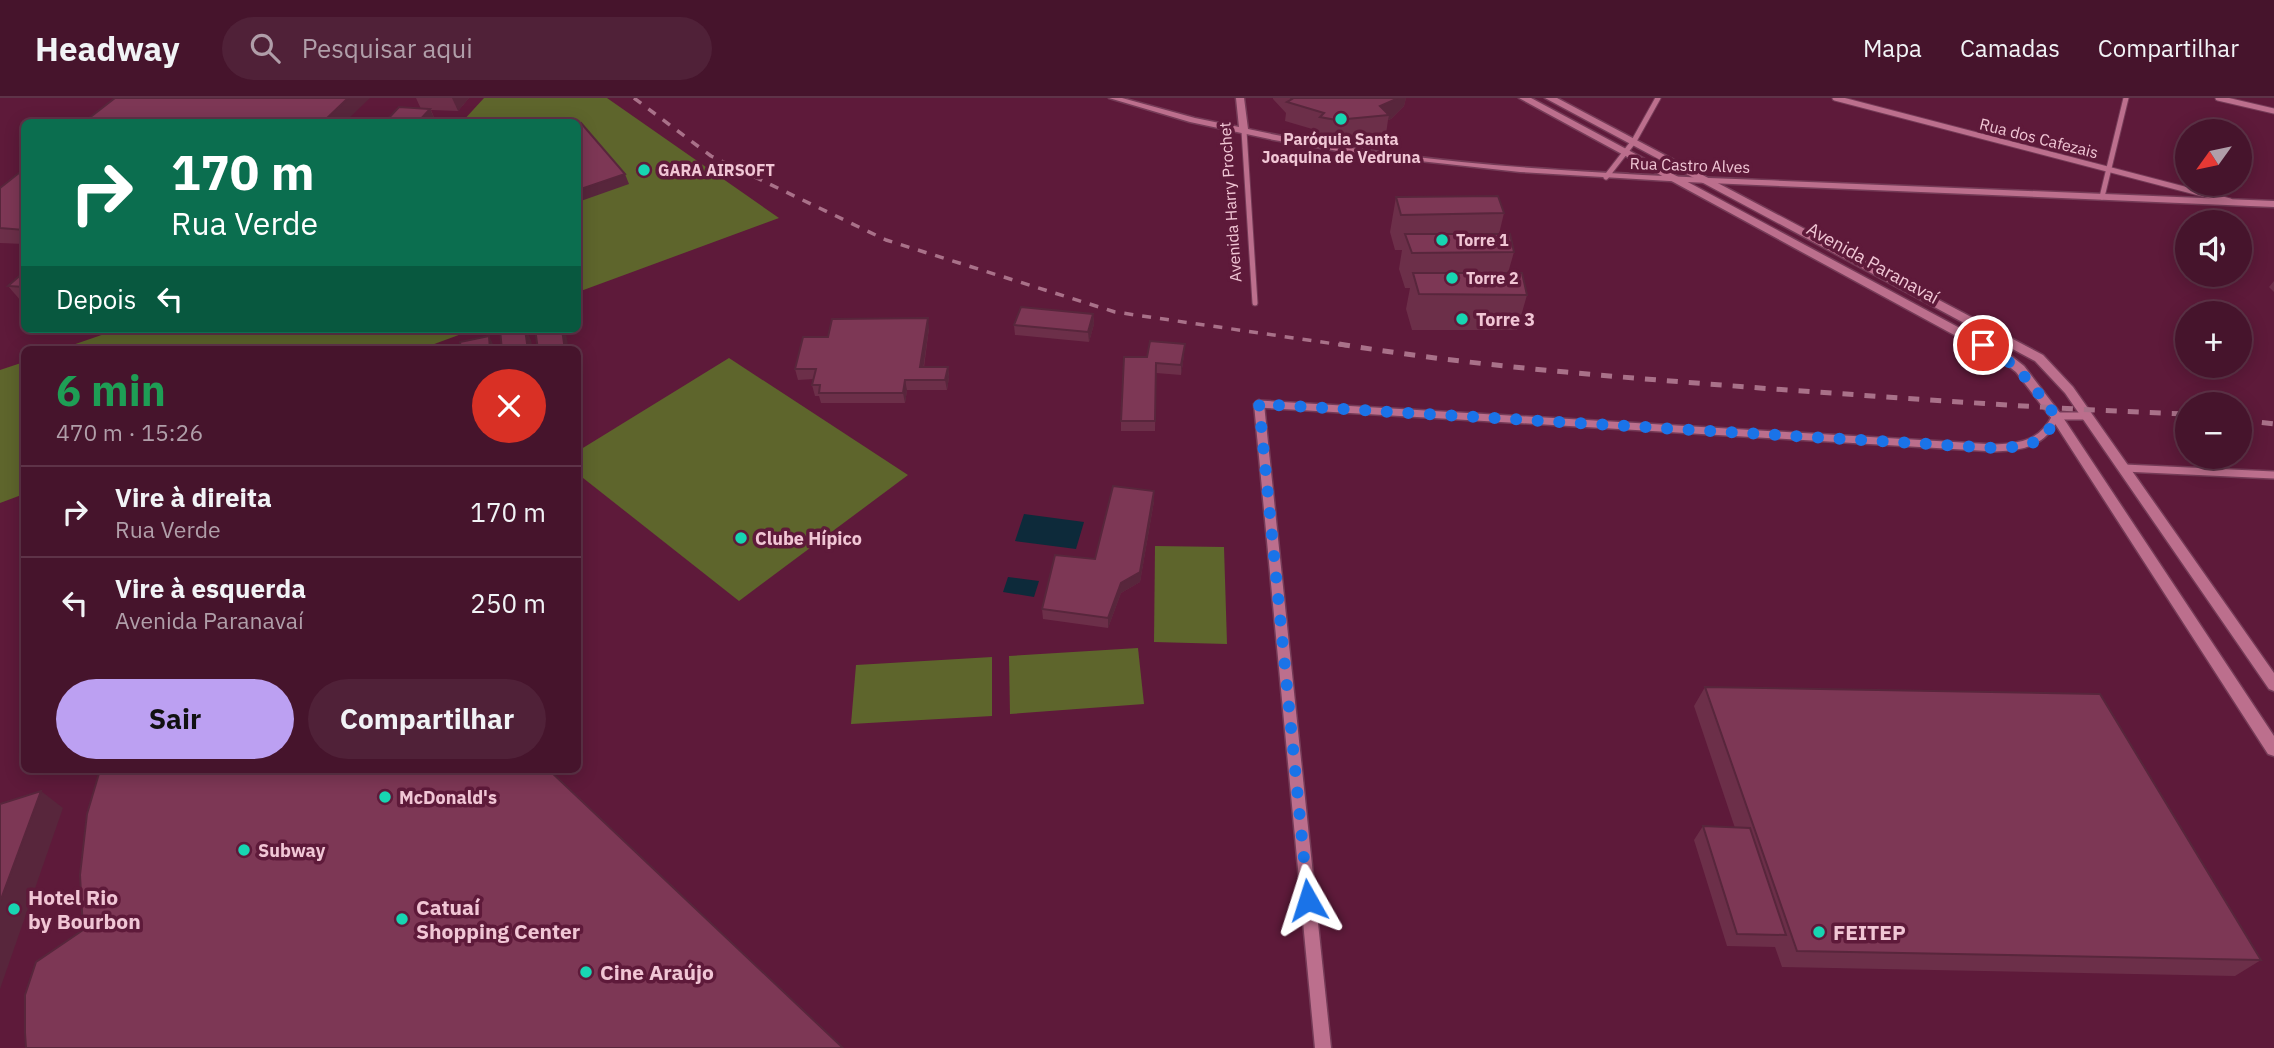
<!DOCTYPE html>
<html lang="pt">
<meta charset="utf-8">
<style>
body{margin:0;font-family:"IBM Plex Sans",sans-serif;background:#502138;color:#f1f3f6;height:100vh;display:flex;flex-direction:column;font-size:26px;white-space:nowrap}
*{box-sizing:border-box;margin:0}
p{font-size:23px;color:#b09ea9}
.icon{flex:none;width:38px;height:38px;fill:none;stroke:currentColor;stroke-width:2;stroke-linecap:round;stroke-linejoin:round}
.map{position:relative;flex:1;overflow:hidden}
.sheet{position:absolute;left:21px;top:248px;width:560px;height:427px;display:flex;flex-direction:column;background:#46142c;border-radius:10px;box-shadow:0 4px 18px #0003,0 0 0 2px #5e3348}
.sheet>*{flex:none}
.banner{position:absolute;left:21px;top:21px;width:560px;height:214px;border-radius:10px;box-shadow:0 4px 18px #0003,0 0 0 2px #5e3348;background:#0b6e4f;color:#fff;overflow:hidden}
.needle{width:46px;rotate:237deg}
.buttons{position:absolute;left:2175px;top:21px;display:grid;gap:14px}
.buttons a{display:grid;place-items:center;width:77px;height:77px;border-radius:50%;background:#46142c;box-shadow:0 4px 18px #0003,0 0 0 2px #5e3348;font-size:35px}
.pin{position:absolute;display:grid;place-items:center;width:60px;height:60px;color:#fff;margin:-30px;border:4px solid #fff;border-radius:50%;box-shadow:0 2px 7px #0007}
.me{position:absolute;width:77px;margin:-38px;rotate:354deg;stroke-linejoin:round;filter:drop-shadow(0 0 5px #0008)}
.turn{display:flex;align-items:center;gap:24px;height:147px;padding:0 35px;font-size:32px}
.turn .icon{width:91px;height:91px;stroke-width:2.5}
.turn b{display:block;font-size:49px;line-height:60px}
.then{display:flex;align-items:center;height:66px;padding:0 35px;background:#0003;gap:14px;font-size:26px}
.round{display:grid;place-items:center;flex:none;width:74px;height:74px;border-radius:37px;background:#502138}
.head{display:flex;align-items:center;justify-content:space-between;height:119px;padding:0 35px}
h1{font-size:42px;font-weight:700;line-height:52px;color:#1e9e55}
.cta{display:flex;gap:14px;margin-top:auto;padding:14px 35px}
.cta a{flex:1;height:80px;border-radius:42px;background:#bca0f2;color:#111;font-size:28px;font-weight:700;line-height:80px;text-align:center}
.cta a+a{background:#502138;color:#f1f3f6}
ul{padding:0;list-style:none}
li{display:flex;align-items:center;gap:21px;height:91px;padding:0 35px;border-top:2px solid #5e3348}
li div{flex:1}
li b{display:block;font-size:26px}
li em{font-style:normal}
header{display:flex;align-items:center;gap:42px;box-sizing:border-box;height:98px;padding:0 35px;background:#46142c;border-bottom:2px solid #5e3348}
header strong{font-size:33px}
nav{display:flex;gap:38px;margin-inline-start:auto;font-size:24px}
.search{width:490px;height:63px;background:#502138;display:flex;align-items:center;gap:18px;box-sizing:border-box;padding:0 24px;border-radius:38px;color:#b09ea9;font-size:26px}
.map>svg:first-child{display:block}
.green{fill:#5e652c}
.water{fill:#0d2a3a}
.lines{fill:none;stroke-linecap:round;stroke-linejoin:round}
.minor-far1-casing{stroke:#753b57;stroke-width:7}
.minor-casing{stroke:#753b57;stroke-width:10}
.tertiary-casing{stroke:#753b57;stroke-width:3}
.secondary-casing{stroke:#753b57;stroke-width:3}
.minor-far1{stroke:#bc6f8d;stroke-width:5}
.minor{stroke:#bc6f8d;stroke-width:7}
.tertiary{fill:#bc6f8d;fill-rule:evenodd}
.secondary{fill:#bc6f8d;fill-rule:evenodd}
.rail-far1{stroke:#a97189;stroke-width:3.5;stroke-dasharray:9 9;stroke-linecap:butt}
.rail{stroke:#a97189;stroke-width:5;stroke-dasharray:11 11;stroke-linecap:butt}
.wall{fill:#6c2f49}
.shaded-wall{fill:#58263c}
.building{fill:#7d3755;stroke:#58263c;stroke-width:2}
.route{stroke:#1a73e8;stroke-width:12;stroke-dasharray:0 21.6}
.poi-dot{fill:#17d5b2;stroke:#5e1a3a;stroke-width:2.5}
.labels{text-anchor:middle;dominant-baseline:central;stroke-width:7;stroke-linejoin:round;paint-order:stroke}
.far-street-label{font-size:16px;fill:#f1c6d5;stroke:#5e1a3a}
.far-poi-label{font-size:16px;font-weight:bold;fill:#f1c6d5;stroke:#5e1a3a;text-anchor:start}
.street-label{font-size:18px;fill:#f1c6d5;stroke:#5e1a3a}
.poi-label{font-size:18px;font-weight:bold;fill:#f1c6d5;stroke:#5e1a3a;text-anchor:start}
.near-poi-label{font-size:21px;font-weight:bold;fill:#f1c6d5;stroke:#5e1a3a;text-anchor:start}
</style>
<header>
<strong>Headway</strong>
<div class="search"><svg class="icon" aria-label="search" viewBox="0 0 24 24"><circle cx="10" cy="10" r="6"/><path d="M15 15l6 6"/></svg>Pesquisar aqui</div>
<nav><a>Mapa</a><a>Camadas</a><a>Compartilhar</a></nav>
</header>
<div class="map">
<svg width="2274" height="950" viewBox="0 0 2274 950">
<rect width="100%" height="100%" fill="#5e1a3a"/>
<!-- green -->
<g class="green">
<polygon points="484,0 607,0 779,120 578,194 578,24 462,24"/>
<polygon points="119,231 475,231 418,252 58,252"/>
<polygon points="729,260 908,377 739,503 578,376 578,353"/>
<polygon points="24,264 24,396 0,405 0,272"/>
<polygon points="1155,448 1224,449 1227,546 1154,544"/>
<polygon points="1138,550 1144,606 1010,616 1009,558"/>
<polygon points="992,559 992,618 851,626 856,567"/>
</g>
<!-- water -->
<g class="water">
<polygon points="1024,416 1084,424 1076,451 1015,443"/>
<polygon points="1008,479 1039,483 1034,499 1003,494"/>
</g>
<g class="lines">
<!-- minor-far1 casing -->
<g class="minor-far1-casing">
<g id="minor-far1">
<polyline points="1835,0 2230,103"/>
<polyline points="2218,0 2274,13"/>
<polyline points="1244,33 1255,205"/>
<polyline points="1606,79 1634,43 1658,0"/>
<polyline points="2102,99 2126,0"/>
</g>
</g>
<!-- minor casing -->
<g class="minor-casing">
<g id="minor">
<path d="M1259,306l736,44c28,-1 48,-5 61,-32h31"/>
<polyline points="2124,370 2274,377"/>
</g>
</g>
<!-- tertiary casing -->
<g class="tertiary-casing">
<g id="tertiary">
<path d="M1109,0h13l73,20 44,9 -3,-29h8l4,31c169,37 342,44 514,51 171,7 341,14 512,21v6l-588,-25 -166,-10 -164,-18 -82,-14 -84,-18z"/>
<polygon points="1259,302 1264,306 1331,950 1315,950 1254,306"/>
</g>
</g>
<!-- secondary casing -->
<g class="secondary-casing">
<g id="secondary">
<polygon points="1519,0 1531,0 2010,257 2024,268 2060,315 2274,638 2274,658 2268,656 2052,321 2016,274 2002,263"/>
<polygon points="1545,0 1557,0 2043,257 2073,289 2274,575 2274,593 2269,591 2065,295 2035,263"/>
</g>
</g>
<!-- minor-far1 -->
<use href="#minor-far1" class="minor-far1"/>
<!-- minor -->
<use href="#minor" class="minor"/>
<!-- tertiary -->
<use href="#tertiary" class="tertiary"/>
<!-- secondary -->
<use href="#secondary" class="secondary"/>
<!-- rail-far1 -->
<polyline class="rail-far1" points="634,0 711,58 886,142 1115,214 1349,248"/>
<!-- rail -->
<g class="rail">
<path d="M1339,246c140,23 280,33 421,44 143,10 285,21 428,26"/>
<polyline points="2240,322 2274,326"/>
</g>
</g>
<!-- wall -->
<g class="wall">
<polygon points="416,0 469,0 458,13 431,12 436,24 421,11"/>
<polygon points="1273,0 1406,0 1404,8 1391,21 1388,22 1386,36 1334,40 1318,38 1319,33 1285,23 1286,15 1273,1"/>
<polygon points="24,71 24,146 0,145 0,90"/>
<polygon points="1396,99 1504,115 1499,136 1514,154 1508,175 1527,197 1517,232 1412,232 1406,211 1410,190 1405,190 1399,171 1402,152 1395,152 1390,134"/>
<polygon points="24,174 24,203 21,203 8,188"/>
<polygon points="2274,183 2274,194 2269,189"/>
<polygon points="1093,216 1094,226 1089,244 1015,237 1014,227"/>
<polygon points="929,230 924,269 948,269 949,279 947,292 907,292 905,305 821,305 819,298 815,298 812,287 814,281 798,282 795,271"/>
<polygon points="1184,257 1181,277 1156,275 1155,333 1121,333 1121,323 1147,259"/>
<polygon points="1154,393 1154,403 1140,484 1121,495 1108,530 1043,521 1042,511 1095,461"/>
<polygon points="1705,589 2261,862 2235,878 1782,869 1775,849 1727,848 1694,742 1703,728 1735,730 1694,608"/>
</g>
<!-- shaded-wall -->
<g class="shaded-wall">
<polygon points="348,0 370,0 345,24 323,24"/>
<polygon points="452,0 469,0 458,13"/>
<polygon points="1397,0 1406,0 1404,8 1391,21 1388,22 1389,17 1380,8"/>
<polygon points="430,11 436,24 418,24"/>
<polygon points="625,76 629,86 578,104 578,92"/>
<polygon points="1093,216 1094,226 1089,244 1088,234"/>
<polygon points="928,220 929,230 922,279 920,269"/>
<polygon points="525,231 526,231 531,242 533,252 528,252"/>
<polygon points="562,231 565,231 569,252 565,252"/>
<polygon points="489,238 496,252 490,252"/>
<polygon points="1185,246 1184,257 1181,277 1181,267"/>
<polygon points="948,269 949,279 947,292 945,282"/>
<polygon points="905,282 907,292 905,305 903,295"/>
<polygon points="578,298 581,317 578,318"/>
<polygon points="1154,393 1154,403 1140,484 1121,495 1108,530 1108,520"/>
<polygon points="41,693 63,710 0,891 0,804"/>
</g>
<!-- building -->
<g class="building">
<polygon points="115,0 348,0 323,24 84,24"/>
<polygon points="1291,0 1397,0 1394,2 1380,8 1389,17 1336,22 1320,19 1324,15 1287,4 1292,1"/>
<polygon points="399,9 430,11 418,24 385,24"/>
<polygon points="581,25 625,76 578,92 578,27"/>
<polygon points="24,71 24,132 0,130 0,90"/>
<polygon points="1498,98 1504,115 1401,117 1396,99"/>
<polygon points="1405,136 1510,136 1514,154 1412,155"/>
<polygon points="24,174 24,189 8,188"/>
<polygon points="1413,175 1522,175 1527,197 1419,196"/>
<polygon points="1021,209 1093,216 1088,234 1014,227"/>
<polygon points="928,220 920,269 948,269 945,282 905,282 903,295 819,295 820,287 812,287 816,271 795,271 803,239 828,239 832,221"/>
<polygon points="506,231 525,231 528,252 502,252 500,232"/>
<polygon points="535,231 562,231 565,252 538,252"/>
<polygon points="489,238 490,252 461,252 460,244"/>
<polygon points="1150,243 1185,246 1181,267 1156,265 1155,323 1121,323 1124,259 1147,259"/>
<polygon points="1113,388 1154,393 1140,474 1121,485 1108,520 1042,511 1055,457 1095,461"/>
<polygon points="1705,589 2100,596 2261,862 1797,853"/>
<polygon points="100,672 549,672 843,950 26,950 25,935 25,897 36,864 83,832 80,777 87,716"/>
<polygon points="41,693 0,804 0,706"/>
<polygon points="1703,728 1750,730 1786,837 1737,836"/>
</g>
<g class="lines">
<!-- route -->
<path class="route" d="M1308,802l-49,-496 736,44c29,-1 50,-2 61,-32 -26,-33 -35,-50 -73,-71"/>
</g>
<!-- markers -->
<g class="poi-dot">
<circle cx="1341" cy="21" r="7"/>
<circle cx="644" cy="72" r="7"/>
<circle cx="1442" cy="142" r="7"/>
<circle cx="1452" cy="180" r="7"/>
<circle cx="1462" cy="221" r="7"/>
<circle cx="741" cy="440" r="7"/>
<circle cx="385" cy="699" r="7"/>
<circle cx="244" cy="752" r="7"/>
<circle cx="14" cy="811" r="7"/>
<circle cx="402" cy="821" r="7"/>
<circle cx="1819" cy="834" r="7"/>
<circle cx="586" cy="874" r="7"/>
</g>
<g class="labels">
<!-- far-street labels -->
<g class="far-street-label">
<text transform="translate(2039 40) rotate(14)">Rua dos Cafezais</text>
<text transform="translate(1690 67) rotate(2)">Rua Castro Alves</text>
<text transform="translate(1230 104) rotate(-94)">Avenida Harry Prochet</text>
</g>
<!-- far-poi labels -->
<g class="far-poi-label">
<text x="1341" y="41" text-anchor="middle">Paróquia Santa<tspan x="1341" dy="18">Joaquina de Vedruna</tspan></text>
<text x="658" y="72">GARA AIRSOFT</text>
<text x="1456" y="142">Torre 1</text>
<text x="1466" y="180">Torre 2</text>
</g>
<!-- street labels -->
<g class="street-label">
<text transform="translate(1873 165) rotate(29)">Avenida Paranavaí</text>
</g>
<!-- poi labels -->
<g class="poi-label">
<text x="1476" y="221">Torre 3</text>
<text x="755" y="440">Clube Hípico</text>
<text x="399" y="699">McDonald's</text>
<text x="258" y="752">Subway</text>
</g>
<!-- near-poi labels -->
<g class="near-poi-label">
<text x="28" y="799">Hotel Rio<tspan x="28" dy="24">by Bourbon</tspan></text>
<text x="416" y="809">Catuaí<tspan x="416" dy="24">Shopping Center</tspan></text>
<text x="1833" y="834">FEITEP</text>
<text x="600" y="874">Cine Araújo</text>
</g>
</g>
</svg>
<div class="buttons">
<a><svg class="needle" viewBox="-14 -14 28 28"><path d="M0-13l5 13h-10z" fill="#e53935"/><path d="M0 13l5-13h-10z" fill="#b09ea9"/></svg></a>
<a><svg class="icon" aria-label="sound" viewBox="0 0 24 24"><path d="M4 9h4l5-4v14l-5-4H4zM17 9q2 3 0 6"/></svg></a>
<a>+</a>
<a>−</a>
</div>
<div class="pin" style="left:1983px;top:247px;background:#d93025"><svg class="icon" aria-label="arrive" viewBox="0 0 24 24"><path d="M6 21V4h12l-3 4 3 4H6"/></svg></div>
<svg class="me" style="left:1308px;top:802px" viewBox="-20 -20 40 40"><path d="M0-17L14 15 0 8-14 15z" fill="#1a73e8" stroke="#fff" stroke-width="4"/></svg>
<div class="banner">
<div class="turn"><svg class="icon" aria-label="right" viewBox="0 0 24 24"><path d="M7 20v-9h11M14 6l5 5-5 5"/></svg><div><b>170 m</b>Rua Verde</div></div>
<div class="then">Depois<svg class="icon" aria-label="left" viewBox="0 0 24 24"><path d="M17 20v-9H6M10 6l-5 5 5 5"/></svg></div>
</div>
<section class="sheet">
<div class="head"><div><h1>6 min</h1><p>470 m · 15:26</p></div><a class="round" style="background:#d93025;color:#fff"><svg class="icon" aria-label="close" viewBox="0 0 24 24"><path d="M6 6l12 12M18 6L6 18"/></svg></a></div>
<ul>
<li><svg class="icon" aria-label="right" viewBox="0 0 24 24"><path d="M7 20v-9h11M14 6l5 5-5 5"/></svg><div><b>Vire à direita</b><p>Rua Verde</p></div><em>170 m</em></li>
<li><svg class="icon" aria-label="left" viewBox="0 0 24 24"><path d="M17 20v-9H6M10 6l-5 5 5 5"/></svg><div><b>Vire à esquerda</b><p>Avenida Paranavaí</p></div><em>250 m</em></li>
</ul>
<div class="cta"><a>Sair</a><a>Compartilhar</a></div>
</section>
</div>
